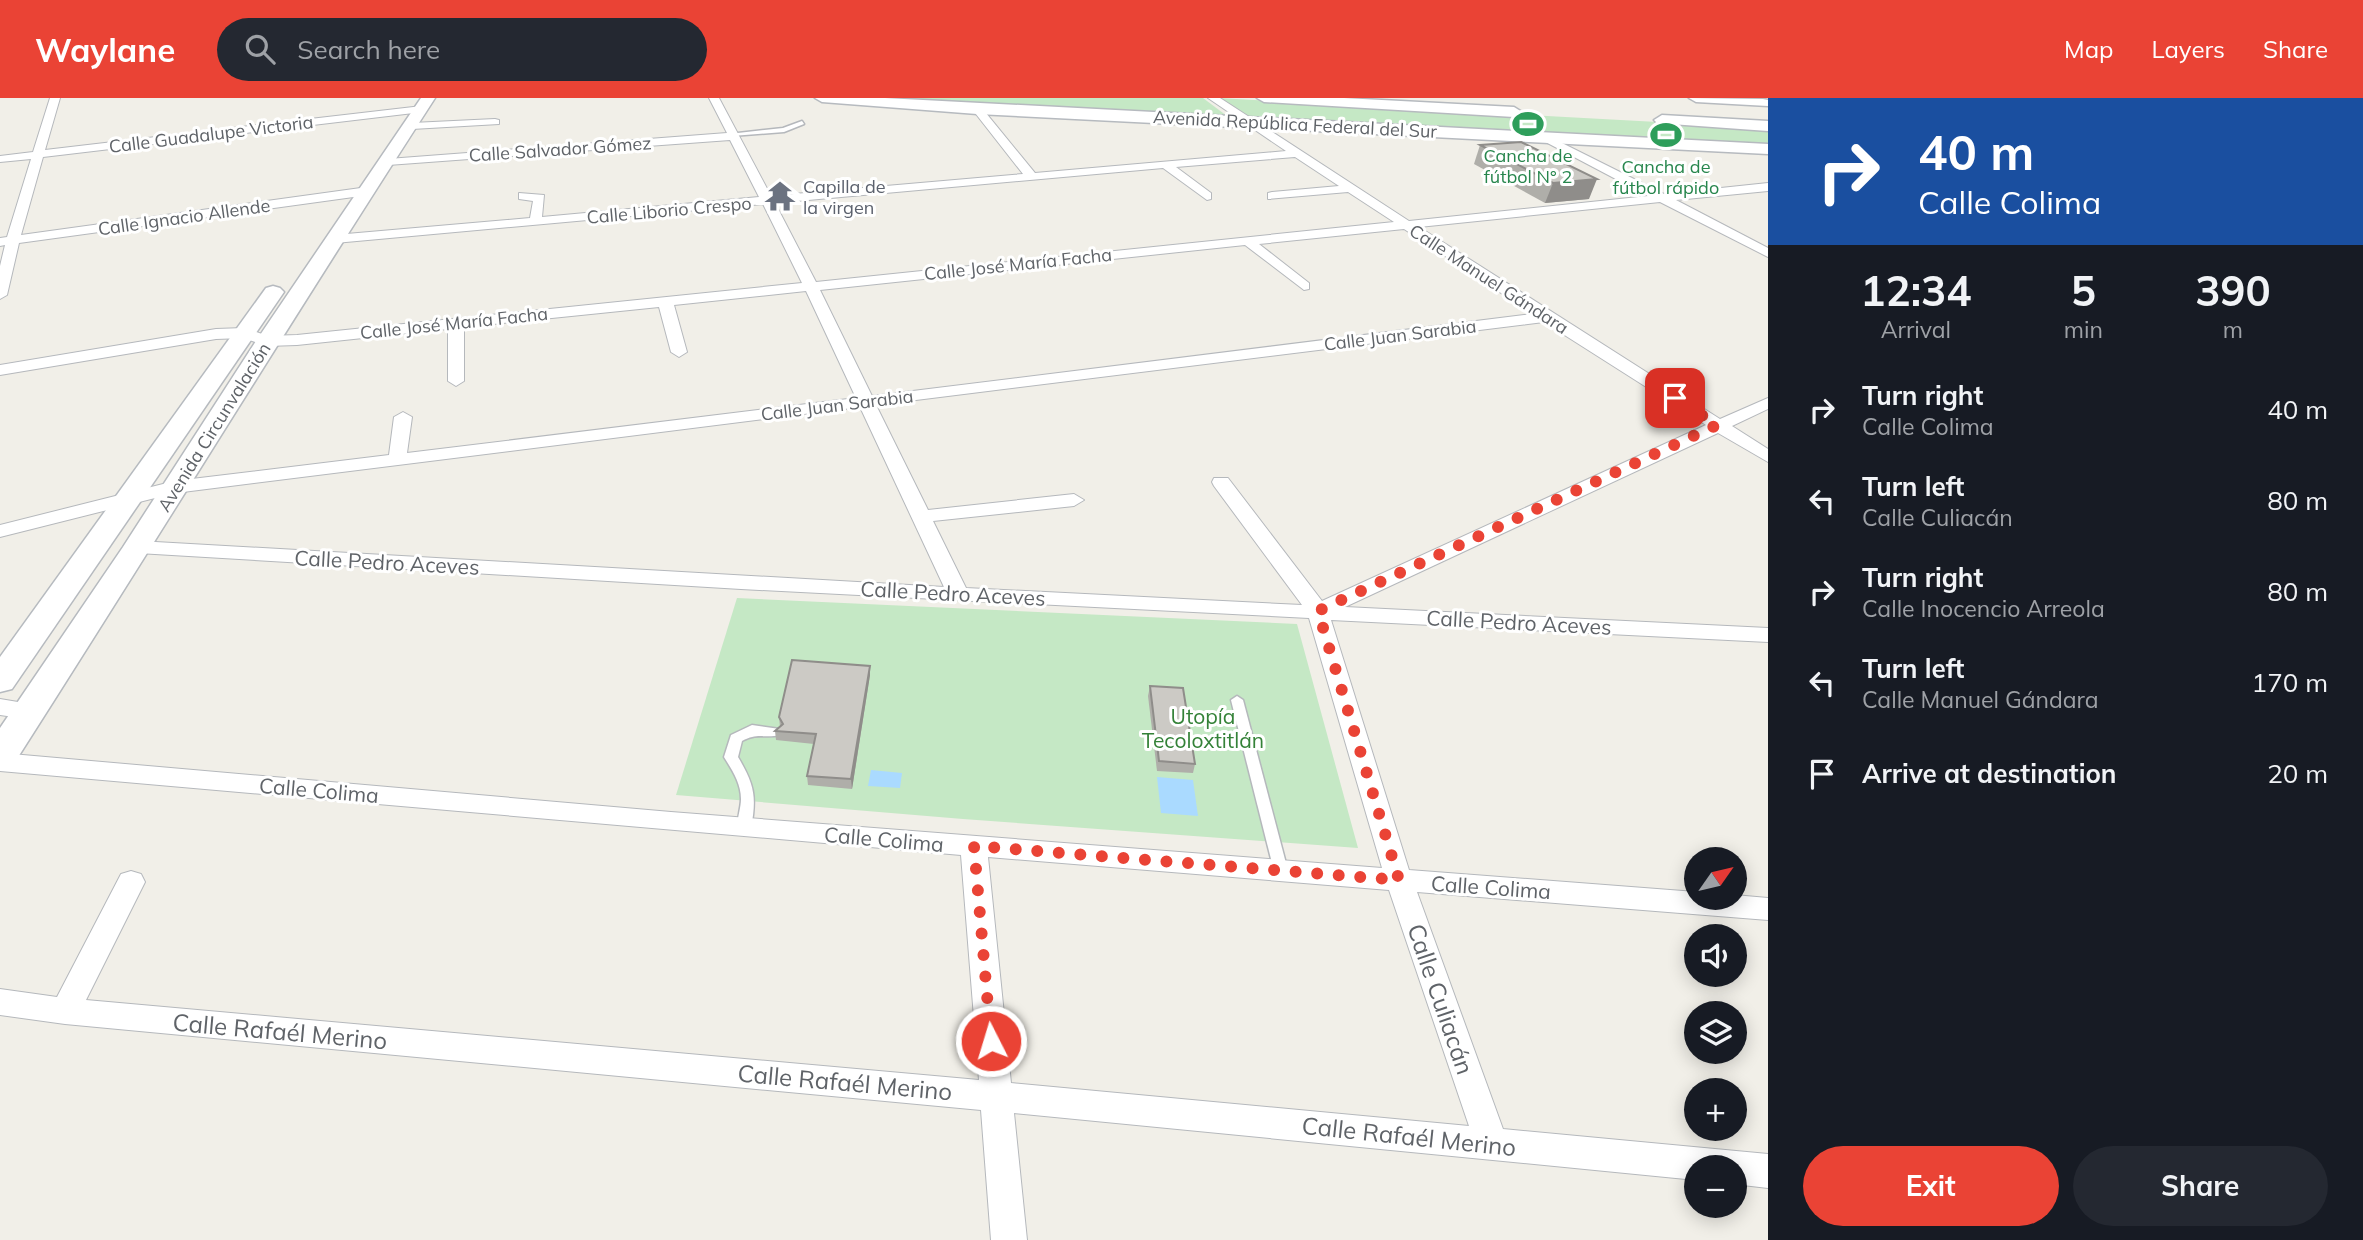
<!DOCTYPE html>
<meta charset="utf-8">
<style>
body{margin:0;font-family:Mulish,sans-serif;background:#242831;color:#f1f3f6;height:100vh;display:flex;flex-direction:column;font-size:26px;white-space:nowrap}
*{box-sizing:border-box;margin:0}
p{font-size:23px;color:#9ea1a6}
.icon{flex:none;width:38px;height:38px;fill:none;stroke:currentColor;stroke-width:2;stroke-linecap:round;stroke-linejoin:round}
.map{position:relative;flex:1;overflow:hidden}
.panel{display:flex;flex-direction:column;background:#171b24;width:595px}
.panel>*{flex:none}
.banner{background:#1a4fa0;color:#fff;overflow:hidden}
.needle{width:46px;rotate:56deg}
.controls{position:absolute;left:1684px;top:749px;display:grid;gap:14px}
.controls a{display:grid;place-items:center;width:63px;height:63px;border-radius:50%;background:#171b24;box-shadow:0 4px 18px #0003;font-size:35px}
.pin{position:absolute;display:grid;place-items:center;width:60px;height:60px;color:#fff;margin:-30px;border-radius:14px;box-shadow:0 4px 10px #0006}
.me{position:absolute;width:77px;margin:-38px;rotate:355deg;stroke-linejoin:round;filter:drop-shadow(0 0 5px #0008)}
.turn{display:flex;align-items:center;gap:24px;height:147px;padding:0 35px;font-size:32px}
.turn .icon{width:91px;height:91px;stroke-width:2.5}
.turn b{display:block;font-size:49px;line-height:60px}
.eta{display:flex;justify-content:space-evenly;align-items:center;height:119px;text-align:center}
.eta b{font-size:42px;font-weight:700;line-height:49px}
.primary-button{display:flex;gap:14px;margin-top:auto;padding:14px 35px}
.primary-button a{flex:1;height:80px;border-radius:42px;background:#ea4335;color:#fff;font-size:28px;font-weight:700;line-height:80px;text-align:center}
.primary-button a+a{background:#242831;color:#f1f3f6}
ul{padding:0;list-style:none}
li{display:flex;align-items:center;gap:21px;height:91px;padding:0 35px}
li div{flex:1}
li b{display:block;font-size:26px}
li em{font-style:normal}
header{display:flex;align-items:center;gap:42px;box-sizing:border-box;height:98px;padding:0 35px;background:#ea4335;color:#fff}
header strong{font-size:33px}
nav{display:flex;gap:38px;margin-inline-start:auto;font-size:24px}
.search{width:490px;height:63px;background:#242831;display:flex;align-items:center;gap:18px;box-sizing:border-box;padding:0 24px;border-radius:38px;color:#9ea1a6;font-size:26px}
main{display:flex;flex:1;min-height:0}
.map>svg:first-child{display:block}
.green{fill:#c5e8c5}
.water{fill:#aadaff}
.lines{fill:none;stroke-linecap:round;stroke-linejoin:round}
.lane-casing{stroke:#b5b8bc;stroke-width:3}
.street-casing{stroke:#b5b8bc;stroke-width:2}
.secondary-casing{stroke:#b6babf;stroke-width:3}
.lane{fill:#fff;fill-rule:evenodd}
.street{fill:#fff;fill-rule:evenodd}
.secondary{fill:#fff;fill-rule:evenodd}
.wall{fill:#afaea9}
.shaded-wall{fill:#8f8d8a}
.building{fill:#cccac5;stroke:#8f8d8a;stroke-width:2}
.route{stroke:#ea4335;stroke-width:12;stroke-dasharray:0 21.6}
.labels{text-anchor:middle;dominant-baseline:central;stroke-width:6;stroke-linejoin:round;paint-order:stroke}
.far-street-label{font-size:18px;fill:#5f6368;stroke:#fff}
.far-leisure-label{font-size:18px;fill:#27864d;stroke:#fff}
.far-worship-label{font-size:18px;fill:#5b616d;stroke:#fff;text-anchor:start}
.street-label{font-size:21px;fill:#5f6368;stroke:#fff}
.park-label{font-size:21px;fill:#348238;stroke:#fff}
.near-street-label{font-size:24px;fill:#5f6368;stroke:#fff}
</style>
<header>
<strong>Waylane</strong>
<div class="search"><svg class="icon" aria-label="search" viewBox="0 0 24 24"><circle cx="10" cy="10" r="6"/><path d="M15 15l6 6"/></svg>Search here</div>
<nav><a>Map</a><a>Layers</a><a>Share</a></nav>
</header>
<main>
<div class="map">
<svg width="1768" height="1142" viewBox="0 0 1768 1142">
<rect width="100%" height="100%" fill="#f1efe8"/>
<!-- green -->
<g class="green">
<polygon points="911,0 1203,0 1227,18 908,4"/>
<polygon points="1218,0 1768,30 1768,50 1246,21"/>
<polygon points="737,500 1297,526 1358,750 963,721 676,697"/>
</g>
<!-- water -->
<g class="water">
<polygon points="871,672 902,675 900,690 868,688"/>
<polygon points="1157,679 1193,682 1198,718 1161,715"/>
</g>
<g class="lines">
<!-- lane casing -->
<g class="lane-casing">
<g id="lane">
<polygon points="802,23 804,26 784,34 732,38 729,36 783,30"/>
<polygon points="1237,598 1243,602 1288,773 1286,777 1281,779 1276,777 1274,773 1231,602"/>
<path d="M752,627l28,4 2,3 -2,3c-16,4 -21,-3 -38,6l-4,16c16,27 19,39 13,71l-2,4 -5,1 -5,-1c-4,-10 2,-22 2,-33 0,-16 -9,-29 -17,-42l7,-22z"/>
</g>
</g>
<!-- street casing -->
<g class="street-casing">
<g id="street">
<polygon points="50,0 60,0 45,52 422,8 427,11 422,14 43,59 21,137 368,89 374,93 368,97 19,145 7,197 0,201 0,168 5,147 0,148 0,140 7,139 31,61 0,64 0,58 33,54"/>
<path d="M709,0h10l52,98 252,-22 -51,-65 5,-3 4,1 54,66 251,-22 -78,-53h12l189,123 239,-25 -110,-58v-4l4,-1 122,61 104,-11v8l-92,9 92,48v9l-108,-55 -241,25 301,192 48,-21v11l-36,17 36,23v13l-50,-29 -373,174 423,21v14l-437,-22 78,250 287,22v6h38v-3l34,3v22l-351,-28 86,237 265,25v34l-34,-4v-17h-38v13l-682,-67 13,127h-36l-10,-130 -916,-86 -65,-9v-26l57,8 64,-123 10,-3 10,3 4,8 -59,118 893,80 -18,-225 -961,-84v-18l671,59 711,56 -73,-250 -568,-29 -603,-36 -7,-2 -3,-4 3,-4 7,-2 806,46 -84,-180 -685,86 -175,44v-12l175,-44 214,-26 5,-38 9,-5 9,5 -5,36 449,-55 -50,-107 -132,14 13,47 -8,5 -8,-5 -12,-45 -195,20v54l-8,5 -8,-5v-52l-151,16 -30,1 -24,-8 -27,1 -216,36v-10l216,-36 28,-1 24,8 29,-1 505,-52 -39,-79 -428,39 -7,-4 7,-4 195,-17 3,-17 -14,-2v-6l25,2 -2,22 217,-20 -29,-57 -342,25 -6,-3 6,-3 339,-26zM1295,59l44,29 -67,6 -4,1v6l80,-7 46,30 -578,60 -41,-79 388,-35 44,32 4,-1v-6l-35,-26zM1404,131l129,85 -661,82 -52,-106 425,-45 59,45 5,-1v-6l-50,-39zM1544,224l162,103 -384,176 -94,-123h-14l-2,4 2,4 88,119 -336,-17 -33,-67 141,-15 10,-6 -10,-6 -146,16 -52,-105zM988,759l401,33 80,236 -458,-43z"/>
<polygon points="495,21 499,22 499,26 412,31 407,28 412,25"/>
<polygon points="0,601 36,607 40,613 36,619 28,621 0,617"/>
</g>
</g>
<!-- secondary casing -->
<g class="secondary-casing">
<g id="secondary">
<path d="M421,0h14c-143,221 -280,445 -422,667l-13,4v-41l123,-181 133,-206z"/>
<polygon points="815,0 885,0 1768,46 1768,56 977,16 822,4"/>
<polygon points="1257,0 1344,0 1514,9 1522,14 1514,19 1264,4"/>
<polygon points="1689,0 1763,1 1768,2 1768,8 1696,4"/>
<polygon points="1662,17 1768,23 1768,33 1657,25 1654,22"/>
<polygon points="273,188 280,190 284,194 12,591 0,594 0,559 266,190"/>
</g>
</g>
<!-- lane -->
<use href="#lane" class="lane"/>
<!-- street -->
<use href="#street" class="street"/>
<!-- secondary -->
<use href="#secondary" class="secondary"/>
</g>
<!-- wall -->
<g class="wall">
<polygon points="1480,47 1589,101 1545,105 1474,66"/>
<polygon points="870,568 870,577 852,691 808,687 807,678 814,646 776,642 775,633 780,629 779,619"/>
<polygon points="1150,588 1195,666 1193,675 1157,673 1148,598"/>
</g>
<!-- shaded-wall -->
<g class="shaded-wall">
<polygon points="1597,81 1589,101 1545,105 1553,85"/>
<polygon points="870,568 870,577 852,691 851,681"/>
</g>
<!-- building -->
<g class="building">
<polygon points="1521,44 1597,81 1553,85 1480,47"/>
<polygon points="792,562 870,568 851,681 807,678 816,636 775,633 783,626 779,619"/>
<polygon points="1150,588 1183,590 1195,666 1159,663"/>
</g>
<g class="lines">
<!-- route -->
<polyline class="route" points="991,943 974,748 1399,782 1318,513 1717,327 1675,300"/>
</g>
<!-- icons -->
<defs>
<g id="stadium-bare" transform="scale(2.415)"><path d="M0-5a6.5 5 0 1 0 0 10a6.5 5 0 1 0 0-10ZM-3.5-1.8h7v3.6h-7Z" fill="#2e9e5b" stroke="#fff" stroke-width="2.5" paint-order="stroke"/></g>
<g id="temple-bare" transform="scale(2.415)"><path d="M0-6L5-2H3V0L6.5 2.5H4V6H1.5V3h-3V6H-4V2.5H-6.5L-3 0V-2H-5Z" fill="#6b7280" stroke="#fff" stroke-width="2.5" paint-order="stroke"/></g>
</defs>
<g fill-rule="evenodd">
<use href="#stadium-bare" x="1528" y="26"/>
<use href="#stadium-bare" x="1666" y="37"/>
<use href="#temple-bare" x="780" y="98"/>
</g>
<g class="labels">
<!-- far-street labels -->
<g class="far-street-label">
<text transform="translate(1295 26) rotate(3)">Avenida República Federal del Sur</text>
<text transform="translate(211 36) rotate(-7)">Calle Guadalupe Victoria</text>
<text transform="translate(560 51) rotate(-4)">Calle Salvador Gómez</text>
<text transform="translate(669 112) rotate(-5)">Calle Liborio Crespo</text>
<text transform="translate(184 119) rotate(-8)">Calle Ignacio Allende</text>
<text transform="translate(1018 166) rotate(-6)">Calle José María Facha</text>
<text transform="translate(1489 181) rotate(33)">Calle Manuel Gándara</text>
<text transform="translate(454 225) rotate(-6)">Calle José María Facha</text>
<text transform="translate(1400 237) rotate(-7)">Calle Juan Sarabia</text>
<text transform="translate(837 307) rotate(-7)">Calle Juan Sarabia</text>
<text transform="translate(214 329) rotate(-58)">Avenida Circunvalación</text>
</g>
<!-- far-leisure labels -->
<g class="far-leisure-label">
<text x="1528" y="57">Cancha de<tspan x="1528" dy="21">fútbol N° 2</tspan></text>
<text x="1666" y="68">Cancha de<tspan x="1666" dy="21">fútbol rápido</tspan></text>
</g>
<!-- far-worship labels -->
<g class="far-worship-label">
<text x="803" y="88">Capilla de<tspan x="803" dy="21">la virgen</tspan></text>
</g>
<!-- street labels -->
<g class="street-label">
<text transform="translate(387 464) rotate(3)">Calle Pedro Aceves</text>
<text transform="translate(953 495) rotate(3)">Calle Pedro Aceves</text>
<text transform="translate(1519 524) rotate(3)">Calle Pedro Aceves</text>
<text transform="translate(319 692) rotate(5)">Calle Colima</text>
<text transform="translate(884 741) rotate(5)">Calle Colima</text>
<text transform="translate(1491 789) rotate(4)">Calle Colima</text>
</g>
<!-- park labels -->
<g class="park-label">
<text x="1203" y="618">Utopía<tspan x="1203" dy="24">Tecoloxtitlán</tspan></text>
</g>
<!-- near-street labels -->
<g class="near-street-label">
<text transform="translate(1441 901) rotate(71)">Calle Culiacán</text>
<text transform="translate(280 933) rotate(5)">Calle Rafaél Merino</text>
<text transform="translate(845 984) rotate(5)">Calle Rafaél Merino</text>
<text transform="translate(1409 1038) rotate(6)">Calle Rafaél Merino</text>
</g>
</g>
</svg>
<div class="controls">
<a><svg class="needle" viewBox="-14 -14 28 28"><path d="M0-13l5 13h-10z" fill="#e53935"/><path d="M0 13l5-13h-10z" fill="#9ea1a6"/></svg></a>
<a><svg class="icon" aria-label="sound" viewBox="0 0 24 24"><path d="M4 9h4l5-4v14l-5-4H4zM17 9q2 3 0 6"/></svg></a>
<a><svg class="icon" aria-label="layers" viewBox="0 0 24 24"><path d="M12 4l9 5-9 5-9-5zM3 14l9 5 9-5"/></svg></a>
<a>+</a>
<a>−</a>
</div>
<div class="pin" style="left:1675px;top:300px;background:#d93025"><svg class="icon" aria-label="arrive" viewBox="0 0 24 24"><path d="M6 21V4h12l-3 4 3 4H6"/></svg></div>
<svg class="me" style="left:991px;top:943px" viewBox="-20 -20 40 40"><circle r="17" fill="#ea4335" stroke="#fff" stroke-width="3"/><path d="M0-11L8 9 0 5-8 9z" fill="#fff"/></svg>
</div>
<section class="panel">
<div class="banner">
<div class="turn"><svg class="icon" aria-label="right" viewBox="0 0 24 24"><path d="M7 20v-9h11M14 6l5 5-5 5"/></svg><div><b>40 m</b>Calle Colima</div></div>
</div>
<div class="eta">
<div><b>12:34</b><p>Arrival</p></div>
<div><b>5</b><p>min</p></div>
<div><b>390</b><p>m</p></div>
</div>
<ul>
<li><svg class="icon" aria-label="right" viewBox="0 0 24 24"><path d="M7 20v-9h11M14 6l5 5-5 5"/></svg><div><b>Turn right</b><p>Calle Colima</p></div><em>40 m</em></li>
<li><svg class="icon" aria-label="left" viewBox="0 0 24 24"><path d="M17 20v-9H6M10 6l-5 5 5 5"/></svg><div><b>Turn left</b><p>Calle Culiacán</p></div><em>80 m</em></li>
<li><svg class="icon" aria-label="right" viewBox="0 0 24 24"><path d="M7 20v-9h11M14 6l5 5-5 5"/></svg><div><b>Turn right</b><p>Calle Inocencio Arreola</p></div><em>80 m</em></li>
<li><svg class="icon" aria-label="left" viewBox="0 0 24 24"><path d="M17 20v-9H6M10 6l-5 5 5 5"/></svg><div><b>Turn left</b><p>Calle Manuel Gándara</p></div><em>170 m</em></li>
<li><svg class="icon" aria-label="arrive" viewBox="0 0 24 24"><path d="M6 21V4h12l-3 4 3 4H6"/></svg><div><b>Arrive at destination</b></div><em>20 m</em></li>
</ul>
<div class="primary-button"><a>Exit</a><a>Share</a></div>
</section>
</main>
